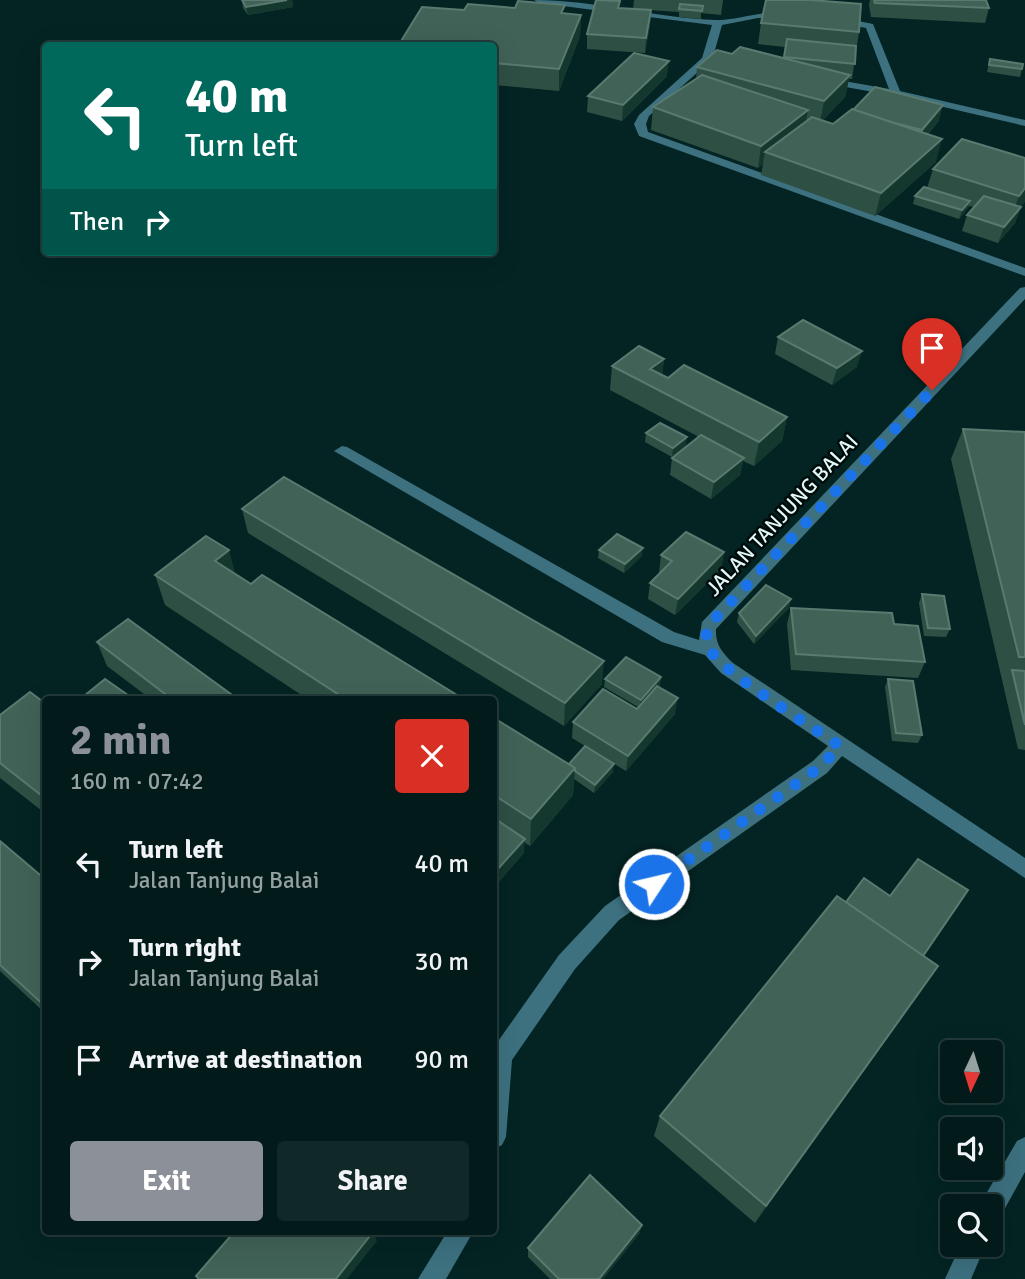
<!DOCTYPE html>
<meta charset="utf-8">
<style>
body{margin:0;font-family:Signika,sans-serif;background:#102827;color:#f1f3f6;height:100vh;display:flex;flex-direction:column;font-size:26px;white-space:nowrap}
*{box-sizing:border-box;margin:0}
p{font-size:23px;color:#96a1a2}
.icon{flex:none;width:38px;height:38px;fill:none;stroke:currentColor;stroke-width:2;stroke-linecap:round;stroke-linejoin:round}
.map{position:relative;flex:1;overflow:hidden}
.side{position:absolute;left:42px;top:696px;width:455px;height:539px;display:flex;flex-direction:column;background:#021b1a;border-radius:7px;box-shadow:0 7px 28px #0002,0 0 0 2px #233939}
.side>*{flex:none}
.banner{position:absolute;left:42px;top:42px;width:455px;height:214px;border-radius:7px;box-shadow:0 7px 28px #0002,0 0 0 2px #233939;background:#00695c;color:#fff;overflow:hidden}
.needle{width:46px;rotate:184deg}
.fabs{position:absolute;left:940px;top:1040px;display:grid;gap:14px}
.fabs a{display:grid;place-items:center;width:63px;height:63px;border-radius:7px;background:#021b1a;box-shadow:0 7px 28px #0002,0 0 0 2px #233939;font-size:35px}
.pin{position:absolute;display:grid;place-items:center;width:60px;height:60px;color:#fff;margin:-72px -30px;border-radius:50% 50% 50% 0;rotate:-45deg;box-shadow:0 0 7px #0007}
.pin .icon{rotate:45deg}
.me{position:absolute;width:77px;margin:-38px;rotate:55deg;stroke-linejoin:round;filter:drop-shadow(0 0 5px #0008)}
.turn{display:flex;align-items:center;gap:24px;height:147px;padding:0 28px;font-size:32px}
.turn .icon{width:91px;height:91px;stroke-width:2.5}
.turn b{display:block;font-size:49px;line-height:60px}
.then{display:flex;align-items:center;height:66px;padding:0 28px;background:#0003;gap:14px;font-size:26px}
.round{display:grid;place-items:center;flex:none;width:74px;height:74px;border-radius:7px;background:#102827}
.overview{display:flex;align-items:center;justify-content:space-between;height:119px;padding:0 28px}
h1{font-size:42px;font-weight:700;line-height:52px;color:#8c9099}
.action{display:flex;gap:14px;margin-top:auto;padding:14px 28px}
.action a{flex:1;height:80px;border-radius:7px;background:#8c9099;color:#fff;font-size:28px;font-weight:700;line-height:80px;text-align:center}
.action a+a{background:#102827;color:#f1f3f6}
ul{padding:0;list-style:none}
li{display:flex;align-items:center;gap:21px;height:98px;padding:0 28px}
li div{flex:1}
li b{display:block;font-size:26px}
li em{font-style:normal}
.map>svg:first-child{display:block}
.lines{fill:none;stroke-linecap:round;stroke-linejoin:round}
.minor{fill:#3d7180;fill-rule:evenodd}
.wall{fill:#2e5044}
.shaded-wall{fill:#14372e}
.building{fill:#416257;stroke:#5a7a70;stroke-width:2}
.route{stroke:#1a73e8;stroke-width:12;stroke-dasharray:0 21.6}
.labels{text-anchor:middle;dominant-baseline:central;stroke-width:5;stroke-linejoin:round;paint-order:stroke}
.street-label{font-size:21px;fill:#e3f9f8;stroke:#000b0b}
</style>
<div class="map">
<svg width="1025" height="1279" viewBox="0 0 1025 1279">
<rect width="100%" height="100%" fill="#032423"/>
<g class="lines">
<!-- minor -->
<g class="minor">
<path d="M534,0c61,0 121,18 182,20 25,0 48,-11 74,-7l2,2 -5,3h-29l-36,7 -9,32 18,4v4l-22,-3 -60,54 -3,8 2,8 377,136v8l-386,-140 -5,-12 5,-9 63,-57 10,-33 -173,-22z"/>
<polygon points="839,17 873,24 900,91 1025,120 1025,126 896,96 823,83 823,79 827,78 889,89 866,28 836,22 834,20"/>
<path d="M1025,287v12l-309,330c-1,16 7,24 17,34l292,195v20l-183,-122 -15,17 -208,147 -44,49 -63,91 -6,77 -4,8 -8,4v-102l65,-92 46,-49 208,-145 15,-15 -107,-73 -16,-18 -43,-13 -328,-191 8,-5 5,1 327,185 25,8 3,-18 318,-334z"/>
<polygon points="1025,1137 1025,1172 999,1219 990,1222 990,1206 979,1206 1017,1141"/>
<polygon points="447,1232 473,1232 446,1279 418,1279"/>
<polygon points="961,1244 986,1244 971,1279 945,1279"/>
</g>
</g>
<!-- wall -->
<g class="wall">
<polygon points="242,0 292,0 293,7 248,15 243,8"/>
<polygon points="634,0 723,0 721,15 701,13 701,19 679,17 679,12 633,9"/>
<polygon points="870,0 986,0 989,8 985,23 871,17 869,5"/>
<polygon points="619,8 651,10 650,25 645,53 587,49 587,34"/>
<polygon points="464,10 581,15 580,36 559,91 494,85 494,46"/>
<polygon points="761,23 859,32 852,79 849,79 845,97 823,120 833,124 939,121 928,134 936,162 875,216 761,175 763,164 758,168 651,130 653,107 696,80 697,67 783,58 785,47 758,44"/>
<polygon points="990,59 1022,69 1020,77 987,72"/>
<polygon points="667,76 622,121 587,112 588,96"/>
<polygon points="1025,158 1021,207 1015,223 998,243 962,231 967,215 974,207 969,206 967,209 959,219 913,204 915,196 927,188 933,169"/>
<polygon points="778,337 857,367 832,385 775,354"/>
<polygon points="664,359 662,375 668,378 787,417 782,441 754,466 743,461 740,475 711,499 670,475 672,458 699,437 610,390 612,366"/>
<polygon points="963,429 1025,432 1025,750 1018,749 951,459"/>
<polygon points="646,433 686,446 672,457 645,442"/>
<polygon points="242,509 602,684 564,726 248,533"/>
<polygon points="599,550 642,556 624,573 598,558"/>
<polygon points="724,552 721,569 675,615 648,599 650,583 660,573 659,572 661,555"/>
<polygon points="235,574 251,584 465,700 309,700 165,605 155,575"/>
<polygon points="922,594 950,629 946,637 924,636 919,603"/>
<polygon points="789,608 754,644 737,622 739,613"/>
<polygon points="791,608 894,624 925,662 918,678 791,670 787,624"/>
<polygon points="97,642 239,700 152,700 107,666"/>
<polygon points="661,677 660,685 659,687 675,714 626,771 572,738 573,722 637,709 638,707 604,687 605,679"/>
<polygon points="888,679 922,735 918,743 892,741 885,687"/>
<polygon points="46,704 46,814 0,778 0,715"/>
<polygon points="494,718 569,764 613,772 594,793 574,779 573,795 530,846 524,842 524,853 497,884 494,882"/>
<polygon points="0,841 46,880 46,1014 0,971"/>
<polygon points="890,896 959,905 923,956 922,990 755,1223 654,1136 660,1116 846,902"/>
<polygon points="642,1225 639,1234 603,1279 550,1279 528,1257 528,1248"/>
</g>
<!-- shaded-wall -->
<g class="shaded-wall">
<polygon points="287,0 292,0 293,7 248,15 246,7"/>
<polygon points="651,10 650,25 645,53 646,38"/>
<polygon points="581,15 580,36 559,91 559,69"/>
<polygon points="669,61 667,76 622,121 623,105"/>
<polygon points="850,75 845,97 820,123 824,101"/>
<polygon points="943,105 939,121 917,146 922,130"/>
<polygon points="808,110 804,133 765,152 763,164 758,168 761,146"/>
<polygon points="942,139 936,162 875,216 881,193"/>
<polygon points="1025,188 1025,202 1010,219 1019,196"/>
<polygon points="970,201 967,209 959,219 962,210"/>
<polygon points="1021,207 1015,223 998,243 1004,227"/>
<polygon points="862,351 857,367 832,385 837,368"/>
<polygon points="664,359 661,383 650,369"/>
<polygon points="787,417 782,441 754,466 759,442"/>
<polygon points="687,437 686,446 672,457 673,448"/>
<polygon points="744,458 740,475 711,499 714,482"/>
<polygon points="643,548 642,556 624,573 625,564"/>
<polygon points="229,550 237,580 215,561"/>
<polygon points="724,552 721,569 675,615 678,599"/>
<polygon points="791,599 789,608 754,644 756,636"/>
<polygon points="604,661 602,684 564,726 565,703"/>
<polygon points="661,677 660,685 639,708 641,700"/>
<polygon points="678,698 675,714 626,771 628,756"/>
<polygon points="614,764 613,772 594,793 595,785"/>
<polygon points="575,768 573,795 530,846 531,819"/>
<polygon points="525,839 524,853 497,884 497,870"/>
<polygon points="968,890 959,905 913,971 922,957"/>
<polygon points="938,966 922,990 755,1223 766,1206"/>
<polygon points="642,1225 639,1234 603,1279 599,1279"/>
<polygon points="373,1232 377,1241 347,1279 336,1279"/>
</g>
<!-- building -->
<g class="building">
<polygon points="242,0 287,0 246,7"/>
<polygon points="596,0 620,1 618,8 651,10 646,38 587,34"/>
<polygon points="766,0 811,0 861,4 859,32 761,23"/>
<polygon points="874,0 986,0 989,8 875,3"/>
<polygon points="518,1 565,5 561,13 581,15 559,69 494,63 494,46 398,46 422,7 464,10 468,4 515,8"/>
<polygon points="680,4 703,6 702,11 679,9"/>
<polygon points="787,39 856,46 855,64 784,57"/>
<polygon points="740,47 850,75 824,101 697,67 717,50 732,54"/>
<polygon points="634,53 669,61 623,105 588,96"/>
<polygon points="990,59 1023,64 1022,69 989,65"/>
<polygon points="702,75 808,110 761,146 653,107"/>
<polygon points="875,87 943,105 922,130 891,122 853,110"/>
<polygon points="852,109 942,139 881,193 765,152 812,117 833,124"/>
<polygon points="962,139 1025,158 1025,188 1019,196 933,169"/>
<polygon points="924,187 970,201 962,210 915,196"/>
<polygon points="984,196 1021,207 1004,227 967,215"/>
<polygon points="803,320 862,351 837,368 778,337"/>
<polygon points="639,346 664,359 650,369 668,378 684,365 787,417 759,442 612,366"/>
<polygon points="660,423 687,437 673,448 646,433"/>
<polygon points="963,429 1025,432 1025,657 1019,657"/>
<polygon points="701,435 744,458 714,482 672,458"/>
<polygon points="284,477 604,661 565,703 242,509"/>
<polygon points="686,532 724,552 678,599 650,583 672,561 661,555"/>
<polygon points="617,534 643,548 625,564 599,550"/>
<polygon points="206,536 229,550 215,561 251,584 262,575 465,700 347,700 155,575"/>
<polygon points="766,585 791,599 756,636 739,613"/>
<polygon points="922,594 944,596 950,629 928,628"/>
<polygon points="791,608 892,613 894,624 918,626 925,662 796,654"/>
<polygon points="128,619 239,700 173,700 97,642"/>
<polygon points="626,657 661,677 641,700 605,679"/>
<polygon points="1012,670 1025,671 1025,725"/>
<polygon points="105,679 135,700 79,700"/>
<polygon points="888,679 913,681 922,735 896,733"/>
<polygon points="657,686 678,698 628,756 573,722 603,689 637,709"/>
<polygon points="30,692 46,704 46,799 0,763 0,715"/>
<polygon points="494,718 575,768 531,819 494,795"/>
<polygon points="585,746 614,764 595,785 575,771 575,768 569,764"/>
<polygon points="494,818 525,839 497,870 494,868"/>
<polygon points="0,841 46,880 46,1007 0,965"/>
<polygon points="918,859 968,890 923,956 846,902 864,878 890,896"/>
<polygon points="837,896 938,966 766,1206 660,1116"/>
<polygon points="590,1175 642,1225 599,1279 559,1279 528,1248"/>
<polygon points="234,1232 373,1232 336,1279 199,1279 196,1276"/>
</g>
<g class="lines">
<!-- route -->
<path class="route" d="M654,884l166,-117 20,-21c-26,-18 -120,-75 -131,-98 -4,-8 -3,-14 -1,-22l224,-236"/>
</g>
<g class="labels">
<!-- street labels -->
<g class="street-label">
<text transform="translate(782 515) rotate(-47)">JALAN TANJUNG BALAI</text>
</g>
</g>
</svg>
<div class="fabs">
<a><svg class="needle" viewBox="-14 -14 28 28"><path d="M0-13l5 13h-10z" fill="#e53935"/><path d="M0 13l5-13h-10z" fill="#96a1a2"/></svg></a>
<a><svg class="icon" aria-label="sound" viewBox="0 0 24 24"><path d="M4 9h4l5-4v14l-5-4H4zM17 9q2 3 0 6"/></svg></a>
<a><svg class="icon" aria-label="search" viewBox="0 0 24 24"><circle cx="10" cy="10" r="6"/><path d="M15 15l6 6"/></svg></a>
</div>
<div class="pin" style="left:932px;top:390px;background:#d93025"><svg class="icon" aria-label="arrive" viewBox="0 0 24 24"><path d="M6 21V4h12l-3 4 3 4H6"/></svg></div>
<svg class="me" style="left:654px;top:884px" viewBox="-20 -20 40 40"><circle r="17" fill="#1a73e8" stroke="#fff" stroke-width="3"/><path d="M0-11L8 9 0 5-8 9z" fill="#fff"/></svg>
<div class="banner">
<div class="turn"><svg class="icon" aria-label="left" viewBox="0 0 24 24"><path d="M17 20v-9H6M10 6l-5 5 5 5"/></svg><div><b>40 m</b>Turn left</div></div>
<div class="then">Then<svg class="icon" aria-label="right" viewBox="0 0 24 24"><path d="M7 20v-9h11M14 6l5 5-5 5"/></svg></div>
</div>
<section class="side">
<div class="overview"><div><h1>2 min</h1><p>160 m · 07:42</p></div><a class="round" style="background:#d93025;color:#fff"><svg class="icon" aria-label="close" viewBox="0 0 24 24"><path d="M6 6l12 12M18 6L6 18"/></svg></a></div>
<ul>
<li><svg class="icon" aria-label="left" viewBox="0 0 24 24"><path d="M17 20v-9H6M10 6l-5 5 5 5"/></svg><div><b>Turn left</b><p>Jalan Tanjung Balai</p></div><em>40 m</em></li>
<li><svg class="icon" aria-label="right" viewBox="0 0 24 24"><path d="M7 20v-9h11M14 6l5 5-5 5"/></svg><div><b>Turn right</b><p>Jalan Tanjung Balai</p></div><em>30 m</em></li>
<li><svg class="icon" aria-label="arrive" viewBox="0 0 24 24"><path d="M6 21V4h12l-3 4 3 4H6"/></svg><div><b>Arrive at destination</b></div><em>90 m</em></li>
</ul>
<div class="action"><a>Exit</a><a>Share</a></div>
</section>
</div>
